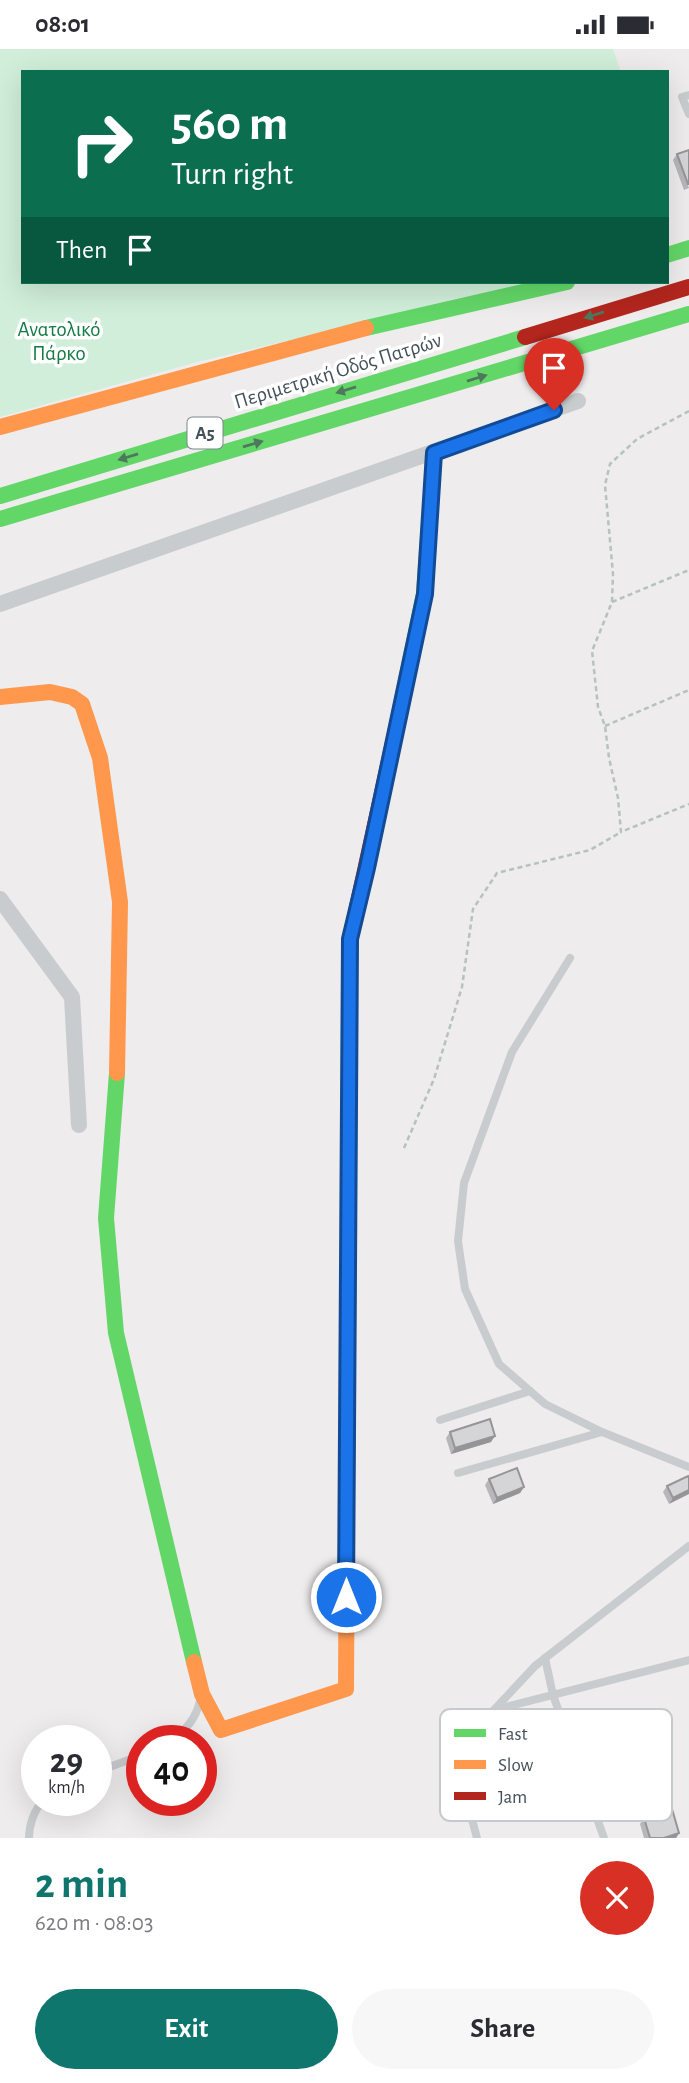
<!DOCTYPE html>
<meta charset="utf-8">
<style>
body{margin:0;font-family:"Alegreya Sans",sans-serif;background:#f7f7f7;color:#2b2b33;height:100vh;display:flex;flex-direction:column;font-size:26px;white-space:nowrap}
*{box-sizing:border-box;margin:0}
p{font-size:23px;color:#7c7c81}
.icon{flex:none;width:38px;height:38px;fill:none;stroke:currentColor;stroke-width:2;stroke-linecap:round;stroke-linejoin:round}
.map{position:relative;height:1789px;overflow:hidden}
.drawer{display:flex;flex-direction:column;background:#fff;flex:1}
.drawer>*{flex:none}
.guide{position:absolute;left:21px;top:21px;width:648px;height:214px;border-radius:0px;box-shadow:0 7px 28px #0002;background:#0b6e4f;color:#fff;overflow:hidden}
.speed{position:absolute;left:21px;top:1676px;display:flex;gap:14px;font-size:35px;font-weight:700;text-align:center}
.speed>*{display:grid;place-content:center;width:91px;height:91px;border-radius:50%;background:#fff;box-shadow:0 7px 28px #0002;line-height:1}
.speed small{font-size:18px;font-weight:400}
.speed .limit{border:10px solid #d22;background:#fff;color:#111}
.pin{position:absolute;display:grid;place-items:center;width:60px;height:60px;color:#fff;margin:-72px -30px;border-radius:50% 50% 50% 0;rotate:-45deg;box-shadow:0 0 7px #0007}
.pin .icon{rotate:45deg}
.me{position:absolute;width:77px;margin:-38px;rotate:0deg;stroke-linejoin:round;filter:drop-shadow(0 0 5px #0008)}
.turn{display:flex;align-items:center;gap:24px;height:147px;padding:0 35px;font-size:32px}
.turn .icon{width:91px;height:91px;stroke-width:2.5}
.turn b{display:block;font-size:49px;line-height:60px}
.then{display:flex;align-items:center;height:66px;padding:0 35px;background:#0003;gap:14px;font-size:26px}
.round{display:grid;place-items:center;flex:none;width:74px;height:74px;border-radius:37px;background:#f7f7f7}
.headline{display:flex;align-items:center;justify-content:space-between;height:119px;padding:0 35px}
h1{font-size:42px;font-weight:600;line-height:52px;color:#0f766e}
.cta{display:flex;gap:14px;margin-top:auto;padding:14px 35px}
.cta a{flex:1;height:80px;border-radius:42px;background:#0f766e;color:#fff;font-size:28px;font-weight:600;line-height:80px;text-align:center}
.cta a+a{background:#f7f7f7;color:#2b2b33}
.status{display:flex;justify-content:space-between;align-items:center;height:49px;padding:0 35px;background:#fff;direction:ltr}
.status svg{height:19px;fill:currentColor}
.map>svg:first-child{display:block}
.green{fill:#d0eed9}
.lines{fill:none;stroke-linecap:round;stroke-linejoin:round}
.path{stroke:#b5c2bd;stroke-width:2.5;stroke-dasharray:5 3.5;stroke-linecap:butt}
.lane{stroke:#c9ccce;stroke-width:8}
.street{stroke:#c9ccce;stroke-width:16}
.fast{stroke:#63d668;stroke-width:16}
.slow{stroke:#ff974d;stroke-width:16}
.jam{stroke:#b3261e;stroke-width:16}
.wall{fill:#b7b6b9}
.shaded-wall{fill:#959496}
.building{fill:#d5d4d7;stroke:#959496;stroke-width:2}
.oneway{fill:#4d785e}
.route-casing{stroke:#114b97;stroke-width:18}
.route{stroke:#1a73e8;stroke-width:12}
.labels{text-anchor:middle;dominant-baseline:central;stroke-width:7;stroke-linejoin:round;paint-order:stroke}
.shield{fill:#fff;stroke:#7c848b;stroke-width:2}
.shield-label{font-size:19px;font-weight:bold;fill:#445059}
.park-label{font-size:21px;fill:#147a43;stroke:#fff}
.street-label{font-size:21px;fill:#445059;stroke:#fff}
.key{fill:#fff;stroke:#c7cacd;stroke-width:2}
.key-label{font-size:19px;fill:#445059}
</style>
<div class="status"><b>08:01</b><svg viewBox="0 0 49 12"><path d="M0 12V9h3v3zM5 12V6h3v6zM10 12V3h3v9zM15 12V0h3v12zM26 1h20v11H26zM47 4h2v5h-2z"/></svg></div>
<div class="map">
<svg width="689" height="1789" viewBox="0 0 689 1789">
<rect width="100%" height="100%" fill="#eeecec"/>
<!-- green -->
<polygon class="green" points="0,0 613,0 621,23 23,23 23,233 535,233 197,313 0,368"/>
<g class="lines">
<!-- path -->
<g class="path">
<polyline points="689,362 637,390 610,415 605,436 613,525 612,553 592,602 598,658 605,677 609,709 618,749 621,783 689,755"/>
<polyline points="612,553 689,521"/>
<polyline points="605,677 689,641"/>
<polyline points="404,1099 434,1030 462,938 473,860 497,824 590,801 621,783"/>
</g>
<!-- lane -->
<g class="lane">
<polyline points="689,46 682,48 689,65"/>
<polyline points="570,909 512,1003 464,1134 458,1192 465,1240 499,1315 545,1355 602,1383 689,1418"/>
<polyline points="440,1371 530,1342"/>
<polyline points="458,1424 602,1383"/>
<polyline points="545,1609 553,1646 604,1789"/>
<polyline points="494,1661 689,1611"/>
<path d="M170,1692c16,-10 26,-23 30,-40"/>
<polyline points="96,1723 142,1706"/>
<path d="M29,1789c0,-13 5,-28 14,-37"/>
<polyline points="477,1789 461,1730 494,1661 535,1617 689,1497"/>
</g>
<!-- street -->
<g class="street">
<polyline points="0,555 578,352"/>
<polyline points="0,850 72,948 79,1076"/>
</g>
<!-- fast -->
<g class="fast">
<polyline points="667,206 689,199"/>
<polyline points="366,279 567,233"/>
<polyline points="0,447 525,288"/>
<polyline points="0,470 689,265"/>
<polyline points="394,689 424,545 434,404"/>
<polyline points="117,1024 106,1169 116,1284 194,1613"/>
<polyline points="347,1448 350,970"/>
</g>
<!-- slow -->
<g class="slow">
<polyline points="0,378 366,279"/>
<polyline points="0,648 50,643 72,648 82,655 100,709 120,853 117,1024"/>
<polyline points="194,1613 202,1645 221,1681 346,1640 347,1448"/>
</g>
<!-- jam -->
<g class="jam">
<polyline points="525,288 689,238"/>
<polyline points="350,970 350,890 394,689"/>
</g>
</g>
<!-- wall -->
<g class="wall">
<polygon points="677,105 689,139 684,141 673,111"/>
<polygon points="450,1383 491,1393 451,1405 446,1389"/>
<polygon points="689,1429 669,1455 663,1443 667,1437"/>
<polygon points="489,1430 524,1438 520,1444 493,1455 485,1436"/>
<polygon points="644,1769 679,1784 676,1789 644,1789 640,1775"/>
</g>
<!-- shaded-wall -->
<g class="shaded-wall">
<polygon points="495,1387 491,1393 451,1405 455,1399"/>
<polygon points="524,1438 520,1444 493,1455 497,1449"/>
<polygon points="689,1441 689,1445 669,1455 673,1449"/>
<polygon points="679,1784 676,1789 664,1789"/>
</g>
<!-- building -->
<g class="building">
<polygon points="689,101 689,135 688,135 677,105"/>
<polygon points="490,1370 495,1387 455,1399 450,1383"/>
<polygon points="517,1419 524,1438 497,1449 489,1430"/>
<polygon points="688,1427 689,1429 689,1441 673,1449 667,1437"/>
<polygon points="672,1760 679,1784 664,1789 650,1789 644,1769"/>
</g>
<!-- one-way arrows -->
<defs><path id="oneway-solid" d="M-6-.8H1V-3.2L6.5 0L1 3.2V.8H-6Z" transform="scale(1.75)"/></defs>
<g class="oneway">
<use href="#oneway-solid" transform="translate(594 266) rotate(163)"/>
<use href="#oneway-solid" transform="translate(477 329) rotate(-17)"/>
<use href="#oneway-solid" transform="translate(346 341) rotate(163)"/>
<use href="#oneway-solid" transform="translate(253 395) rotate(-16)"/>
<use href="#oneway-solid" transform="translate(128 408) rotate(163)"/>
</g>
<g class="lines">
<!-- route casing -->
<g class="route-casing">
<polyline id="route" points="346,1548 350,890 367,819 425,545 434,404 554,361"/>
</g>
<!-- route -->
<use href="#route" class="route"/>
</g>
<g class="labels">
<!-- shield labels -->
<rect class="shield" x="187.5" y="368.5" width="35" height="31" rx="5"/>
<g class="shield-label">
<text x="205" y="384">Α5</text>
</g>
<!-- park labels -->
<g class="park-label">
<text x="59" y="280">Ανατολικό<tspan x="59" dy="24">Πάρκο</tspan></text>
</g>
<!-- street labels -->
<g class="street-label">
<text transform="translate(338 322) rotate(-17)">Περιμετρική Οδός Πατρών</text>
</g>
</g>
<!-- legend -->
<rect x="440" y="1660" width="232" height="112" rx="10" class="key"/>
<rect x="454" y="1680" width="32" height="8" fill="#63d668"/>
<rect x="454" y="1711" width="32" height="9" fill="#ff974d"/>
<rect x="454" y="1743" width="32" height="8" fill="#b3261e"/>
<g class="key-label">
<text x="498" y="1691">Fast</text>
<text x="498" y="1722">Slow</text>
<text x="498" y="1754">Jam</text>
</g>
</svg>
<div class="speed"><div>29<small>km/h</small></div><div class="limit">40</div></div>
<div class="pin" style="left:554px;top:361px;background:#d93025"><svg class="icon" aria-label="arrive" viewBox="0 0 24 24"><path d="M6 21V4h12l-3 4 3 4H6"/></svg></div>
<svg class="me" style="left:346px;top:1548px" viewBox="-20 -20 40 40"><circle r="17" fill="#1a73e8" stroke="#fff" stroke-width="3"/><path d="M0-11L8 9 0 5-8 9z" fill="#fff"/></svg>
<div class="guide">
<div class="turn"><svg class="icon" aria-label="right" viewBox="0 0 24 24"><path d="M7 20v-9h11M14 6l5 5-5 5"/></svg><div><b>560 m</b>Turn right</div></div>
<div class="then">Then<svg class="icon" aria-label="arrive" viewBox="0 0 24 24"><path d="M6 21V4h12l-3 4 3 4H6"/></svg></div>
</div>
</div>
<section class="drawer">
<div class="headline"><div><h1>2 min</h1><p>620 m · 08:03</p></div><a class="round" style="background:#d93025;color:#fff"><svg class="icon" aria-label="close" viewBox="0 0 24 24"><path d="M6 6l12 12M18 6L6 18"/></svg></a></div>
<div class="cta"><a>Exit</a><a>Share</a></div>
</section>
